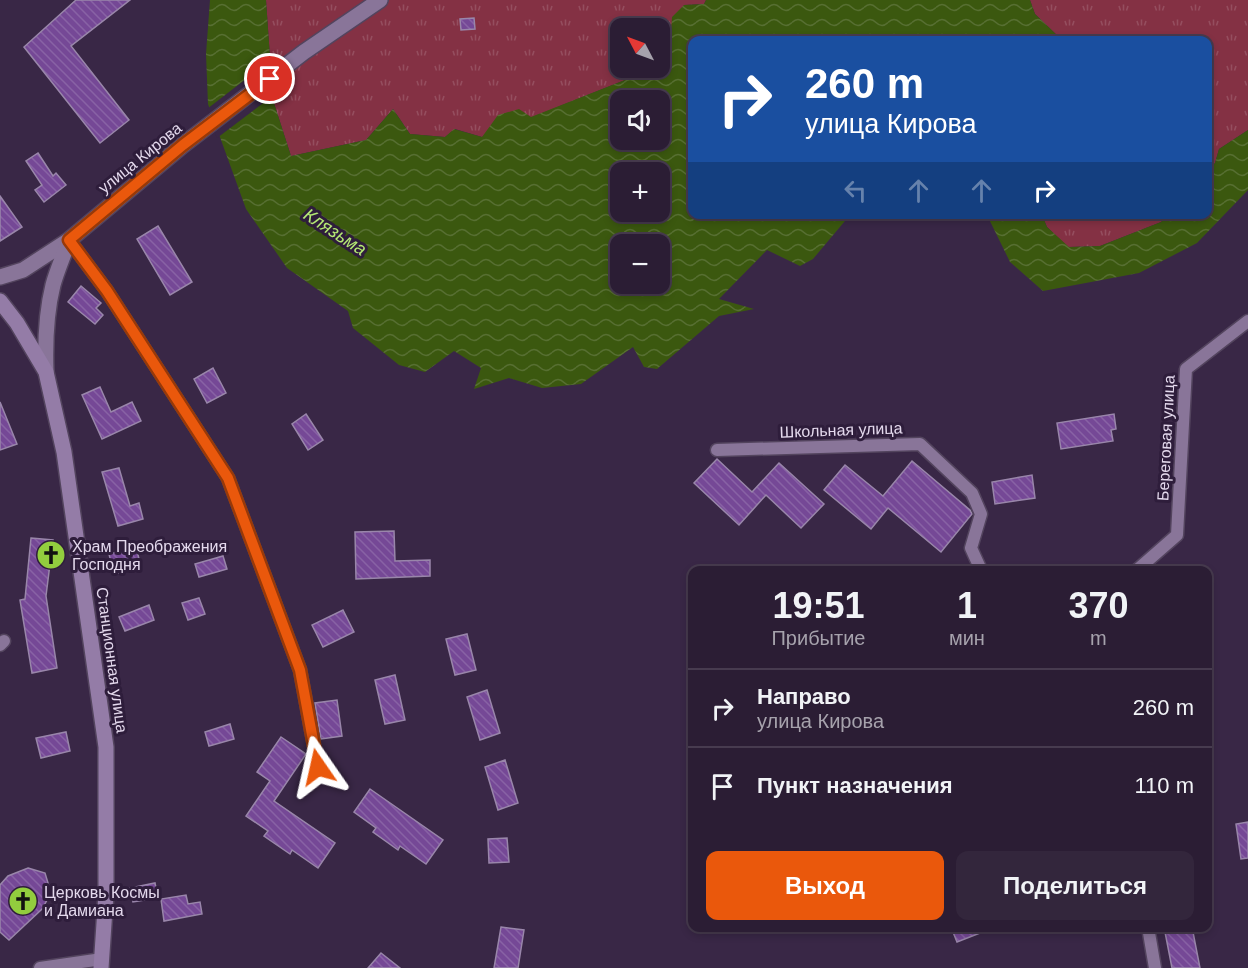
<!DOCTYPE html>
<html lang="ru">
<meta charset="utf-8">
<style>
body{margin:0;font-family:Helvetica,sans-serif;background:#33263c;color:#f1f3f6;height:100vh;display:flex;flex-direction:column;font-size:22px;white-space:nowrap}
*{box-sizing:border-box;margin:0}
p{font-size:20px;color:#a6a2ac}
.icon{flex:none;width:33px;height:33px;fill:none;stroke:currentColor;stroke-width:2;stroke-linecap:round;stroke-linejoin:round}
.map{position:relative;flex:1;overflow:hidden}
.sheet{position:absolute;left:688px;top:566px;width:524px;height:366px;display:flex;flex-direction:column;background:#2b1d34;border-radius:12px;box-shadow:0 3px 9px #0003,0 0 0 2px #473b4f}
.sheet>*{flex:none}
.top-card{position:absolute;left:688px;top:36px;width:524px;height:183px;border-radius:12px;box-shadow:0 3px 9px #0003,0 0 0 2px #473b4f;background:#1a4fa0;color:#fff;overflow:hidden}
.needle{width:39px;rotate:311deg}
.tools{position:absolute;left:610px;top:18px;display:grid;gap:12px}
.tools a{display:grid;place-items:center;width:60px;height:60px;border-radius:12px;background:#2b1d34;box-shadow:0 3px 9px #0003,0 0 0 2px #473b4f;font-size:30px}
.pin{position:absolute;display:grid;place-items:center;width:51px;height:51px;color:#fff;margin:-26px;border:3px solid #fff;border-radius:50%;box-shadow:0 2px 6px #0007}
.me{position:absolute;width:66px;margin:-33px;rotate:349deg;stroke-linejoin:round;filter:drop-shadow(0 0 4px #0008)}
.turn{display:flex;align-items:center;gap:21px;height:126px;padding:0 18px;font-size:27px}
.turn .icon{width:78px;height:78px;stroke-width:2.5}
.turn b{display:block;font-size:42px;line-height:51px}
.lanes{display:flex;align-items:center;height:57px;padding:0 18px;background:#0003;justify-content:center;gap:30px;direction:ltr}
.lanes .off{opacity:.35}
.eta{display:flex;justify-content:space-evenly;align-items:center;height:102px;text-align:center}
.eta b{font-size:36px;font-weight:700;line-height:42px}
.primary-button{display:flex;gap:12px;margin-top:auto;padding:12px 18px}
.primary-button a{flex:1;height:69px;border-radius:12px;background:#ea580c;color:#fff;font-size:24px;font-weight:700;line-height:69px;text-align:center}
.primary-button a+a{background:#33263c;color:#f1f3f6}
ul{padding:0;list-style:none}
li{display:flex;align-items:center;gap:18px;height:78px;padding:0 18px;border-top:2px solid #473b4f}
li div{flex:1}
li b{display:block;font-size:22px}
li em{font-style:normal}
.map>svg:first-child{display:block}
.grass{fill:url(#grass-tufts)}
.water{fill:url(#water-waves);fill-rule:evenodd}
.pier{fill:#392746}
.building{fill:url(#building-back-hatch);stroke:#9986aa;stroke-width:1.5}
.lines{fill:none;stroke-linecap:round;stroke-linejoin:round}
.minor-casing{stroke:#53445e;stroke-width:15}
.tertiary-casing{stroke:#53445e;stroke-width:18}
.secondary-casing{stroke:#53445e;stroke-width:18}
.minor{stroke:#897599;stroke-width:12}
.tertiary{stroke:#897599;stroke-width:15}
.secondary{stroke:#947ca7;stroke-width:15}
.route-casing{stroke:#983908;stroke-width:15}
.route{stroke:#ea580c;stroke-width:10}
.labels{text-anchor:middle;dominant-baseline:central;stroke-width:6;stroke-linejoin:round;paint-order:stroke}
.street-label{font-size:16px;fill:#e4d9ed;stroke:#2e1d3b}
.poi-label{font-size:16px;fill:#e4d9ed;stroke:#2e1d3b;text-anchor:start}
.water-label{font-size:18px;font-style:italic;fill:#b5ea74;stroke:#2e1d3b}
</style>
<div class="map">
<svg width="1248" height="968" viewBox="0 0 1248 968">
<defs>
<pattern id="grass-tufts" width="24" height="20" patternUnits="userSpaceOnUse" patternTransform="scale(1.5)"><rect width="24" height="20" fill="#843144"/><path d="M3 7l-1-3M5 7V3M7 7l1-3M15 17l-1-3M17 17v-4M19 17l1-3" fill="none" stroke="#954e5f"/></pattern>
<pattern id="water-waves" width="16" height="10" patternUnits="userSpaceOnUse" patternTransform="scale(1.5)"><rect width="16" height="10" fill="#3b580f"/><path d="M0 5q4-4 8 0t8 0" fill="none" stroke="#576f32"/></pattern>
<pattern id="building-back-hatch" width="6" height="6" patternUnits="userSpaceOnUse" patternTransform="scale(1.5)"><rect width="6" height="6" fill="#754896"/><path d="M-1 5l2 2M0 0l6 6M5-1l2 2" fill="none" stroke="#8862a5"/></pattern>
</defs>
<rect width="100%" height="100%" fill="#392746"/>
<!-- grass -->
<g class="grass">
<polygon points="266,0 706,0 704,4 684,5 670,44 660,52 660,28 621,28 621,68 642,68 630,78 482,137 455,129 445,137 410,134 393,109 366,140 291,156 273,100"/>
<polygon points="1030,0 1248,0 1248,130 1219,149 1215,163 1208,171 1208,40 1062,40 1035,14"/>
<polygon points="1042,215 1168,215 1161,222 1100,246 1068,247 1047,227"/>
</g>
<!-- water -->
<g class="water">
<path d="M210,0h56l7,100 18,56 75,-16 27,-31 17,25 35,3 9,-8 28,8 16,-22 21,-6 12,8 99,-39 12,-10h18v-16l10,-8 2,-27 12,-12 20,-1 2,-4h324l5,14 27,26h-369v174l157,1 -37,44 -13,7 -33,-16 -48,49 35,10 -35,7 -62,53 -13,-2 -11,-20 -52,37 -39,4 -33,-10 -35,11 7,-21 -27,-17 -29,21 -26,-7 -46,-37 -5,-17 -61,-43 -41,-59 -38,-105 -2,-50zM621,100h39v40h-39zM621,172h39v40h-39zM621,244h39v40h-39z"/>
<polygon points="1248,130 1248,190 1197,243 1139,273 1043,291 1010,262 987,215 1042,215 1047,227 1069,247 1100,246 1161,222 1168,215 1208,214 1208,171 1215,163 1219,149"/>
</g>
<!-- pier -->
<polygon class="pier" points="273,58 275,94 217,138 207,109"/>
<!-- building -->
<g class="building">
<polygon points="76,0 130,0 71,46 129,120 100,143 24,47"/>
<polygon points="474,18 475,29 461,30 460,19"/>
<polygon points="38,153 53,176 56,173 66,185 44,202 35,190 42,185 26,161"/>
<polygon points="0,196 22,227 0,241"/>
<polygon points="158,226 192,282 170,295 137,239"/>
<polygon points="81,286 101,303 96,308 103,315 95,324 68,302"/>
<polygon points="213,368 226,393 207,403 194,379"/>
<polygon points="100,387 111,412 132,402 141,421 102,439 82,395"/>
<polygon points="0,402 17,444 0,450"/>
<polygon points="306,414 323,440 308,450 292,424"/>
<polygon points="1114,414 1116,429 1111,430 1113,441 1061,449 1057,423"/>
<polygon points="717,459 752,492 779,463 824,504 801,528 766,495 739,525 694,483"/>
<polygon points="912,461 970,510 972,514 941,552 888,508 871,529 824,490 845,465 883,496"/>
<polygon points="119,468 130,506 139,503 143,519 118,526 102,472"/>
<polygon points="1032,475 1035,498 995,504 992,482"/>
<polygon points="394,531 395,561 430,560 430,576 356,579 355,532"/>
<polygon points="31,538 53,540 46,596 57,668 32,673 20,600 25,599"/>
<polygon points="136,547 141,567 114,574 109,554"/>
<polygon points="223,556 227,569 199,577 195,564"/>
<polygon points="199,598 205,614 188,620 182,603"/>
<polygon points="149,605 154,620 125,631 119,617"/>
<polygon points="343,610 354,632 323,647 312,625"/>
<polygon points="467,634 476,670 455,675 446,639"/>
<polygon points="395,675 405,720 385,724 375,680"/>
<polygon points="487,690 500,733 480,740 467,697"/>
<polygon points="337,700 342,736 321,739 315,703"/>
<polygon points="230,724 234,739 209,746 205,732"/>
<polygon points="66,732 70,751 41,758 36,738"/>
<polygon points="281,737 306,754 274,801 335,843 318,868 292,850 290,854 264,836 268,831 246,816 270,781 257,772"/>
<polygon points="505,760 518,803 498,810 485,767"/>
<polygon points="370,789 443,840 426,864 400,846 398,850 373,832 376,828 354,812"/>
<polygon points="1248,822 1248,858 1241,859 1236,824"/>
<polygon points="507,838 509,862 489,863 488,839"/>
<polygon points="28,868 45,873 51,893 42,909 9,940 0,932 0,885 8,876"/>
<polygon points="155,883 158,898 133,902 130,888"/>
<polygon points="186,895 188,904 200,902 202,914 164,921 161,899"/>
<polygon points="501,927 524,930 518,968 494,968"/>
<polygon points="951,927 992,927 993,928 957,942"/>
<polygon points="1164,927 1192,927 1200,968 1172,968"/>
<polygon points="381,953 400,968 368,968"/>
</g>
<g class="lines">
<!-- minor casing -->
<g class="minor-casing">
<g id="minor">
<polyline points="69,240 107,291 228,478 300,670 318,767"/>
<polyline points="717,450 920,444 972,493 981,514 971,548 981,570"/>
<polyline points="1137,570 1177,535 1186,369 1248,321"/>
<polyline points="0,645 4,641"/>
<polyline points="1148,927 1155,968"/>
<polyline points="40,968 102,959"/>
</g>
</g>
<!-- tertiary casing -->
<g class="tertiary-casing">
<g id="tertiary">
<polyline points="0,277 23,270 69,240 183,145 304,52 380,0"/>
<path d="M46,372c-1,-29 0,-59 7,-87 4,-15 11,-30 16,-45"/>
</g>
</g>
<!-- secondary casing -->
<g class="secondary-casing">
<polyline id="secondary" points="0,301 17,323 46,372 64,452 106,747 106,894 101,968"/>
</g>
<!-- minor -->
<use href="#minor" class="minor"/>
<!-- tertiary -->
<use href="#tertiary" class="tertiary"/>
<!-- secondary -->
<use href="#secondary" class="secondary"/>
</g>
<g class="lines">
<!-- route casing -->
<g class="route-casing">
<polyline id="route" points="270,79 183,145 69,240 107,291 228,478 300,670 318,767"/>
</g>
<!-- route -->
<use href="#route" class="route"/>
</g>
<!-- icons -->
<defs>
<g id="church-disc" transform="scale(1.5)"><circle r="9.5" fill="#92cd3e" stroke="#2e1d3b"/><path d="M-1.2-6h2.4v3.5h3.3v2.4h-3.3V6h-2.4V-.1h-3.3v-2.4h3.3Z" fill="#111"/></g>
</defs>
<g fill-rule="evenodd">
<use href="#church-disc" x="51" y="555"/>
<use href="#church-disc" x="23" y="901"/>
</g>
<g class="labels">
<!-- street labels -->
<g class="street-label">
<text transform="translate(140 158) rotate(-39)">улица Кирова</text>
<text transform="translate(841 430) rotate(-2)">Школьная улица</text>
<text transform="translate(1166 438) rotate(-87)">Береговая улица</text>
<text transform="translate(112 660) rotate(82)">Станционная улица</text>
</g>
<!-- poi labels -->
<g class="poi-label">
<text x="72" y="546">Храм Преображения<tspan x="72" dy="18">Господня</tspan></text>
<text x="44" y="892">Церковь Космы<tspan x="44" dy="18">и Дамиана</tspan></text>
</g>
<!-- water labels -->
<g class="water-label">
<text transform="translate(335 232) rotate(33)">Клязьма</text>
</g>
</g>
</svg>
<div class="tools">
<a><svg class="needle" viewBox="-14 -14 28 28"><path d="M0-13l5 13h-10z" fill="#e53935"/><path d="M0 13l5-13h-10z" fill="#a6a2ac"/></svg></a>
<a><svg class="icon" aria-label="sound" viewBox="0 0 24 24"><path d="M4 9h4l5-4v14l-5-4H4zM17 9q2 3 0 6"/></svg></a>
<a>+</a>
<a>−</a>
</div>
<div class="pin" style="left:270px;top:79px;background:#d93025"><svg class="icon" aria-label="arrive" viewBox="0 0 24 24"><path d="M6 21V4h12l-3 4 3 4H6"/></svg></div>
<svg class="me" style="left:318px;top:767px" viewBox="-20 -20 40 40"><path d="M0-17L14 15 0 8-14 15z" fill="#ea580c" stroke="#fff" stroke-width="4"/></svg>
<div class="top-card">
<div class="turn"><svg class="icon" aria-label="right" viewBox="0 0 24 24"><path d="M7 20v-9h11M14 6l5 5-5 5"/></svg><div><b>260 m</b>улица Кирова</div></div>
<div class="lanes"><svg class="icon off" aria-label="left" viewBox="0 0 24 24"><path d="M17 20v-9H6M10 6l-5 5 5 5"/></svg><svg class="icon off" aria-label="ahead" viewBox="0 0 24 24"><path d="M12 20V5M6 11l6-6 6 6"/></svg><svg class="icon off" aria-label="ahead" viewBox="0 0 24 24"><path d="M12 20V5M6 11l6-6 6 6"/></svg><svg class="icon" aria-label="right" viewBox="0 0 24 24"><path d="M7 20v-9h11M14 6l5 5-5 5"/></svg></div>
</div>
<section class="sheet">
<div class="eta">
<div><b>19:51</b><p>Прибытие</p></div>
<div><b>1</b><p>мин</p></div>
<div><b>370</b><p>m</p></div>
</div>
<ul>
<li><svg class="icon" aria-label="right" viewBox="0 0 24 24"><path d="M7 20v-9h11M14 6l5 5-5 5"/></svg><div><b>Направо</b><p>улица Кирова</p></div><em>260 m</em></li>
<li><svg class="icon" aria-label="arrive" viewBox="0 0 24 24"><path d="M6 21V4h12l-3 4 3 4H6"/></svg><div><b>Пункт назначения</b></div><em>110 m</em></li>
</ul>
<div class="primary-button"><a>Выход</a><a>Поделиться</a></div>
</section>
</div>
